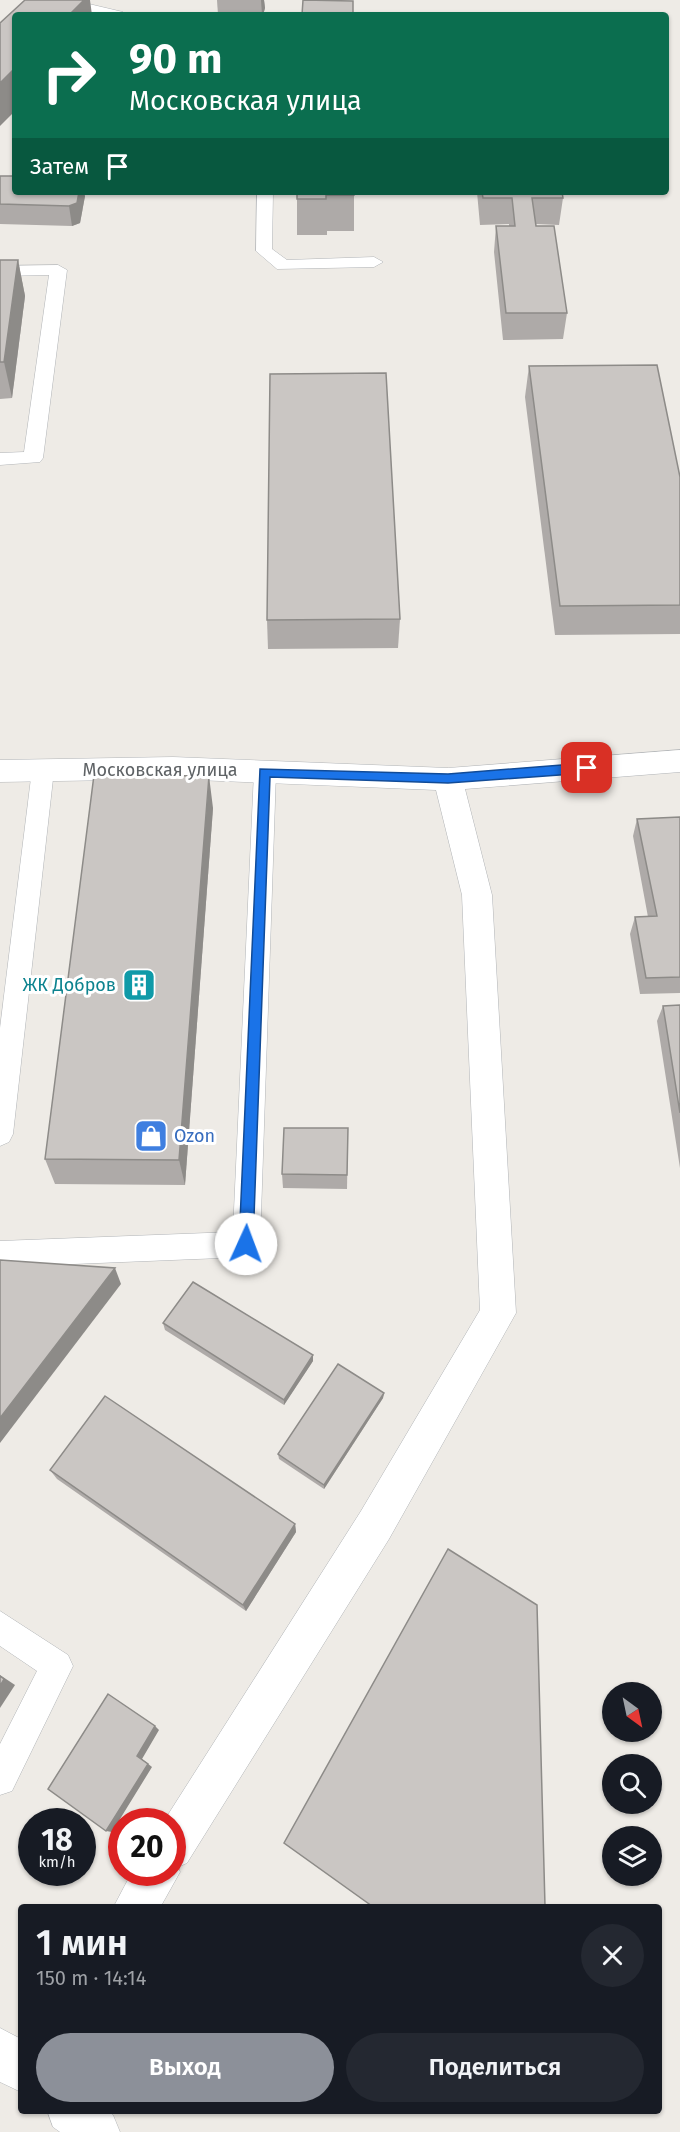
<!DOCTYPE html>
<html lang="ru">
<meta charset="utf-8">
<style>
body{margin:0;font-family:"Fira Sans",sans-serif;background:#242831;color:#f1f3f6;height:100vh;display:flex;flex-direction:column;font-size:22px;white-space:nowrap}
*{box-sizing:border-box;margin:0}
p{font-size:20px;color:#9ea1a6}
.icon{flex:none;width:33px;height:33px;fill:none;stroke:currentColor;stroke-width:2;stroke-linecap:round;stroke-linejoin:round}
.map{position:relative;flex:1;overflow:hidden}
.drawer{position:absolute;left:18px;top:1904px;width:644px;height:210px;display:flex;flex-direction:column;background:#171b24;border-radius:6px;box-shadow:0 2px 4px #0004}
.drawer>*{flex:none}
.banner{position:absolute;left:12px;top:12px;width:657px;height:183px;border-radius:6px;box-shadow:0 2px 4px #0004;background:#0b6e4f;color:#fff;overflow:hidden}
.needle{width:39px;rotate:147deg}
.buttons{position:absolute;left:602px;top:1682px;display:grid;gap:12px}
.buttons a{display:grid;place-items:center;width:60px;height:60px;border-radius:50%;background:#171b24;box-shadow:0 2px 4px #0004;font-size:30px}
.speed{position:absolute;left:18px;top:1808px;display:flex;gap:12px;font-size:30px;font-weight:700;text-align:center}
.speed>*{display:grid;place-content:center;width:78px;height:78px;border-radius:50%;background:#171b24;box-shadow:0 2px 4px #0004;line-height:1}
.speed small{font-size:15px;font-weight:400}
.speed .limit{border:9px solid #d22;background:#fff;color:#111}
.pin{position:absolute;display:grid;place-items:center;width:51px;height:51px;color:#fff;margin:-26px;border-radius:12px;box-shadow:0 3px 9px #0006}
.me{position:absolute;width:66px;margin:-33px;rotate:2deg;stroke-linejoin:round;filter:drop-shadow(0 0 4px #0008)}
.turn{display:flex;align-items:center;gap:21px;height:126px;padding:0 18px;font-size:27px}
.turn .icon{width:78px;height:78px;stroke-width:2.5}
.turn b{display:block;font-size:42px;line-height:51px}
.then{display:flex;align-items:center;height:57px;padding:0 18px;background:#0003;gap:12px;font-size:22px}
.round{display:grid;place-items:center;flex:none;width:63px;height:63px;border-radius:32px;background:#242831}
.summary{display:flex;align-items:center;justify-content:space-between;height:102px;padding:0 18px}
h1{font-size:36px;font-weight:600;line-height:45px}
.primary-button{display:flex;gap:12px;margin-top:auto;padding:12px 18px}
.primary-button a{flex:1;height:69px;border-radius:36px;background:#8c9099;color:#fff;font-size:24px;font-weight:600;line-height:69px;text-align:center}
.primary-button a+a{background:#242831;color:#f1f3f6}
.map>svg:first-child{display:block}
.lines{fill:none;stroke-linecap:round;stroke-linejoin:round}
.lane-casing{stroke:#b1b4b7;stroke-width:1}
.street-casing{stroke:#b1b4b7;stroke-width:1}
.secondary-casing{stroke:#b3b6b9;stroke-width:1}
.lane{fill:#fff;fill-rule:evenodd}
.street{fill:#fff;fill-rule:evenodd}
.secondary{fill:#fff;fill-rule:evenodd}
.wall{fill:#aeaaa8}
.shaded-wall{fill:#8d8b88}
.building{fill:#cac6c3;stroke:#8d8b88;stroke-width:1.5}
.route{fill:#1a73e8;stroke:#114b97;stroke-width:1.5}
.labels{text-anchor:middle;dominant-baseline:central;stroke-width:6;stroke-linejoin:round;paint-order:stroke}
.street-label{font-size:18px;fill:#5e6265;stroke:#fff}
.culture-label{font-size:18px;fill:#0d838f;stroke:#fff;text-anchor:end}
.shop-label{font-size:18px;fill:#366cbe;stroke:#fff;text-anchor:start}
</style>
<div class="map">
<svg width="680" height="2132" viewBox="0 0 680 2132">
<rect width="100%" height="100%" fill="#eeebe6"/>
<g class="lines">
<!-- lane casing -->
<g class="lane-casing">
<g id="lane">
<polygon points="47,0 72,0 123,12 125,15 100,15 49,3"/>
<polygon points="257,192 273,192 272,249 287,260 374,257 383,262 374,267 277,269 256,251"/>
<polygon points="58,265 67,270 43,458 40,462 0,465 0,453 24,452 49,275 0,276 0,266"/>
<polygon points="43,761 51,764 54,770 13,1134 9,1142 0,1146 0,1028 32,770 35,764"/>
<polygon points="265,763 273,766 276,772 260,1244 256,1253 246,1257 0,1267 0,1241 233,1232 254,772 257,766"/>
<polygon points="0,1611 68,1655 73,1666 12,1791 0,1795 0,1744 37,1671 0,1646"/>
</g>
</g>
<!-- street casing -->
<g class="street-casing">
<polygon id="street" points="680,750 680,772 465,789 492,895 516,1313 389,1539 187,1863 178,1867 180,1872 161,1906 114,1906 132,1872 172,1872 172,1821 164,1821 361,1511 480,1310 462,895 436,790 173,779 0,782 0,760 173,757 448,768"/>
</g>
<!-- secondary casing -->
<g class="secondary-casing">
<g id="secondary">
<polygon points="0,2028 21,2039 21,2092 0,2082"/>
<polygon points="47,2110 107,2110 113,2115 120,2132 60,2132 53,2127"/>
</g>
</g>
<!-- lane -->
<use href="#lane" class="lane"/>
<!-- street -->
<use href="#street" class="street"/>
<!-- secondary -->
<use href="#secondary" class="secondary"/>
</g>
<!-- wall -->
<g class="wall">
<polygon points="217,0 264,0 265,8 263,15 218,15"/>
<polygon points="0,176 85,196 80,223 72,226 0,224"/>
<polygon points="297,192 354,192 354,231 327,231 327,235 297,235"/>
<polygon points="477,192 562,192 563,198 559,225 536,224 567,313 563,339 503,340 494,252 496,226 509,226 509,224 480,225"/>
<polygon points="0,260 18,260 25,296 12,398 0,399"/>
<polygon points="529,366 680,477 680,634 555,635 525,397"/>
<polygon points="400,619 398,648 268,649 267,620"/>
<polygon points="213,808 185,1185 55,1184 45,1159"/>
<polygon points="680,817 680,993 640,994 630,934 635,917 648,917 633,836 637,819"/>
<polygon points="680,1005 680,1168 657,1021 663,1006"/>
<polygon points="348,1128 347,1189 283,1188 282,1174"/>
<polygon points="163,1323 313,1355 313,1361 284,1405 165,1330"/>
<polygon points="384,1393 383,1398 324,1489 279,1459 278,1454"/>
<polygon points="50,1470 295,1524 296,1532 246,1611 57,1479"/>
</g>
<!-- shaded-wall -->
<g class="shaded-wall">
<polygon points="84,0 90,0 92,15 69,15"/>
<polygon points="261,0 264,0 265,8 263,15 262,15"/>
<polygon points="15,68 15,111 0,126 0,83"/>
<polygon points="79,192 84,192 85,196 80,223 72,226 69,206"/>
<polygon points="18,260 25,296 12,398 4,362"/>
<polygon points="209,776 213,808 185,1185 179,1160"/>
<polygon points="115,1268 121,1284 0,1443 0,1418"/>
<polygon points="313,1355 313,1361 284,1405 284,1400"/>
<polygon points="384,1393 383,1398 324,1489 324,1485"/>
<polygon points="295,1524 296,1532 246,1611 243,1605"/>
<polygon points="0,1675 15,1685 0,1708"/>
<polygon points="155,1726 159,1730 142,1759 152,1767 112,1832 106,1831 137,1756"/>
</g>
<!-- building -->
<g class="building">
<polygon points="25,0 84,0 69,15 15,15 15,68 0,83 0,23"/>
<polygon points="303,0 353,1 353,15 302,15"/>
<polygon points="0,176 15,176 15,192 79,192 77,203 69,206 0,204"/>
<polygon points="297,192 354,192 354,195 326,195 326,199 297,199"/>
<polygon points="482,192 562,192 563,198 532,198 536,226 554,226 567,313 506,313 496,226 515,226 512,198 483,198"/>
<polygon points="0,260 18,260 4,362 0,362"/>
<polygon points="657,365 680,477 680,605 560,606 529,366"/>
<polygon points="386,373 400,619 267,620 270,374"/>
<polygon points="94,775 209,776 179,1160 45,1159"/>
<polygon points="680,817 680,977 646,978 635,917 657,916 637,819"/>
<polygon points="680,1005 680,1113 663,1006"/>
<polygon points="284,1128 348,1128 347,1175 282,1174"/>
<polygon points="0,1260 115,1268 0,1418"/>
<polygon points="193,1282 313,1355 284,1400 163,1323"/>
<polygon points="338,1364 384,1393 324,1485 278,1454"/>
<polygon points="105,1396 295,1524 243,1605 50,1470"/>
<polygon points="448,1549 537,1605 545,1906 372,1906 284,1843"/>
<polygon points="0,1676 4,1679 0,1686"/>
<polygon points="108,1694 155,1726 137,1756 148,1764 106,1831 48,1789"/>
</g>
<!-- route -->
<polygon class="route" points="587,763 593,768 587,773 448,783 270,777 253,1244 246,1251 241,1249 239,1244 260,769 448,774"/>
<!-- icons -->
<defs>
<g id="building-square" transform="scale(1.725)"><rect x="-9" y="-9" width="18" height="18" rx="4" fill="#0f9aa8" stroke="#fff"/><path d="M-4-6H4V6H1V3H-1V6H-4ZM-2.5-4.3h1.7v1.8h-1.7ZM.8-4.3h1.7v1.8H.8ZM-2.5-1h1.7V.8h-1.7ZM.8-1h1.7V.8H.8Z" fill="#fff"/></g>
<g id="shop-square" transform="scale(1.725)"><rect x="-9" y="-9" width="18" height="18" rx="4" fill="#3f7fe0" stroke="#fff"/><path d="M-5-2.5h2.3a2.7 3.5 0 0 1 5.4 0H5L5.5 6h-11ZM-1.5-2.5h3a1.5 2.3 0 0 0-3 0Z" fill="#fff"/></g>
</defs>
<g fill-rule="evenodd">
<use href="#building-square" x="139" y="985"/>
<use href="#shop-square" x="151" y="1136"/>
</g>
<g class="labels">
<!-- street labels -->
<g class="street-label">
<text x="160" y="770">Московская улица</text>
</g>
<!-- culture labels -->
<g class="culture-label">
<text x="116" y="985">ЖК Добров</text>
</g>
<!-- shop labels -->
<g class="shop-label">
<text x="174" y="1136">Ozon</text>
</g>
</g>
</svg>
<div class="buttons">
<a><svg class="needle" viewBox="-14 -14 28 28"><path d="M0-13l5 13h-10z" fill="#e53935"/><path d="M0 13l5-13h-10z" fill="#9ea1a6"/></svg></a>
<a><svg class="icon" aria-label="search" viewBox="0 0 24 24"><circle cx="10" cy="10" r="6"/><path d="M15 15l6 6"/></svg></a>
<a><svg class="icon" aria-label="layers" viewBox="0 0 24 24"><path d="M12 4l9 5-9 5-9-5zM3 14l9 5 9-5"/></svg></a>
</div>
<div class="speed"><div>18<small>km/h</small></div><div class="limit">20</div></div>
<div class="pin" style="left:587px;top:768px;background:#d93025"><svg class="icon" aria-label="arrive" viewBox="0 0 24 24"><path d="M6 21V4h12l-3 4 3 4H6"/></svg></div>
<svg class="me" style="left:246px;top:1244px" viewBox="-20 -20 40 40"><circle r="19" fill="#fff"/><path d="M0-13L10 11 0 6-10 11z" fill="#1a73e8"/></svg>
<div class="banner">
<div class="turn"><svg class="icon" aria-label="right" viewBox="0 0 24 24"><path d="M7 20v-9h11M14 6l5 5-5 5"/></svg><div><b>90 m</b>Московская улица</div></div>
<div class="then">Затем<svg class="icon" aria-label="arrive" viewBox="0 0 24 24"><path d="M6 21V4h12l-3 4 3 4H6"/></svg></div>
</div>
<section class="drawer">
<div class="summary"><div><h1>1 мин</h1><p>150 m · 14:14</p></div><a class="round"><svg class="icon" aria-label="close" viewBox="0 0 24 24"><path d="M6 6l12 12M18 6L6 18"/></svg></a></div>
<div class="primary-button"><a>Выход</a><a>Поделиться</a></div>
</section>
</div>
